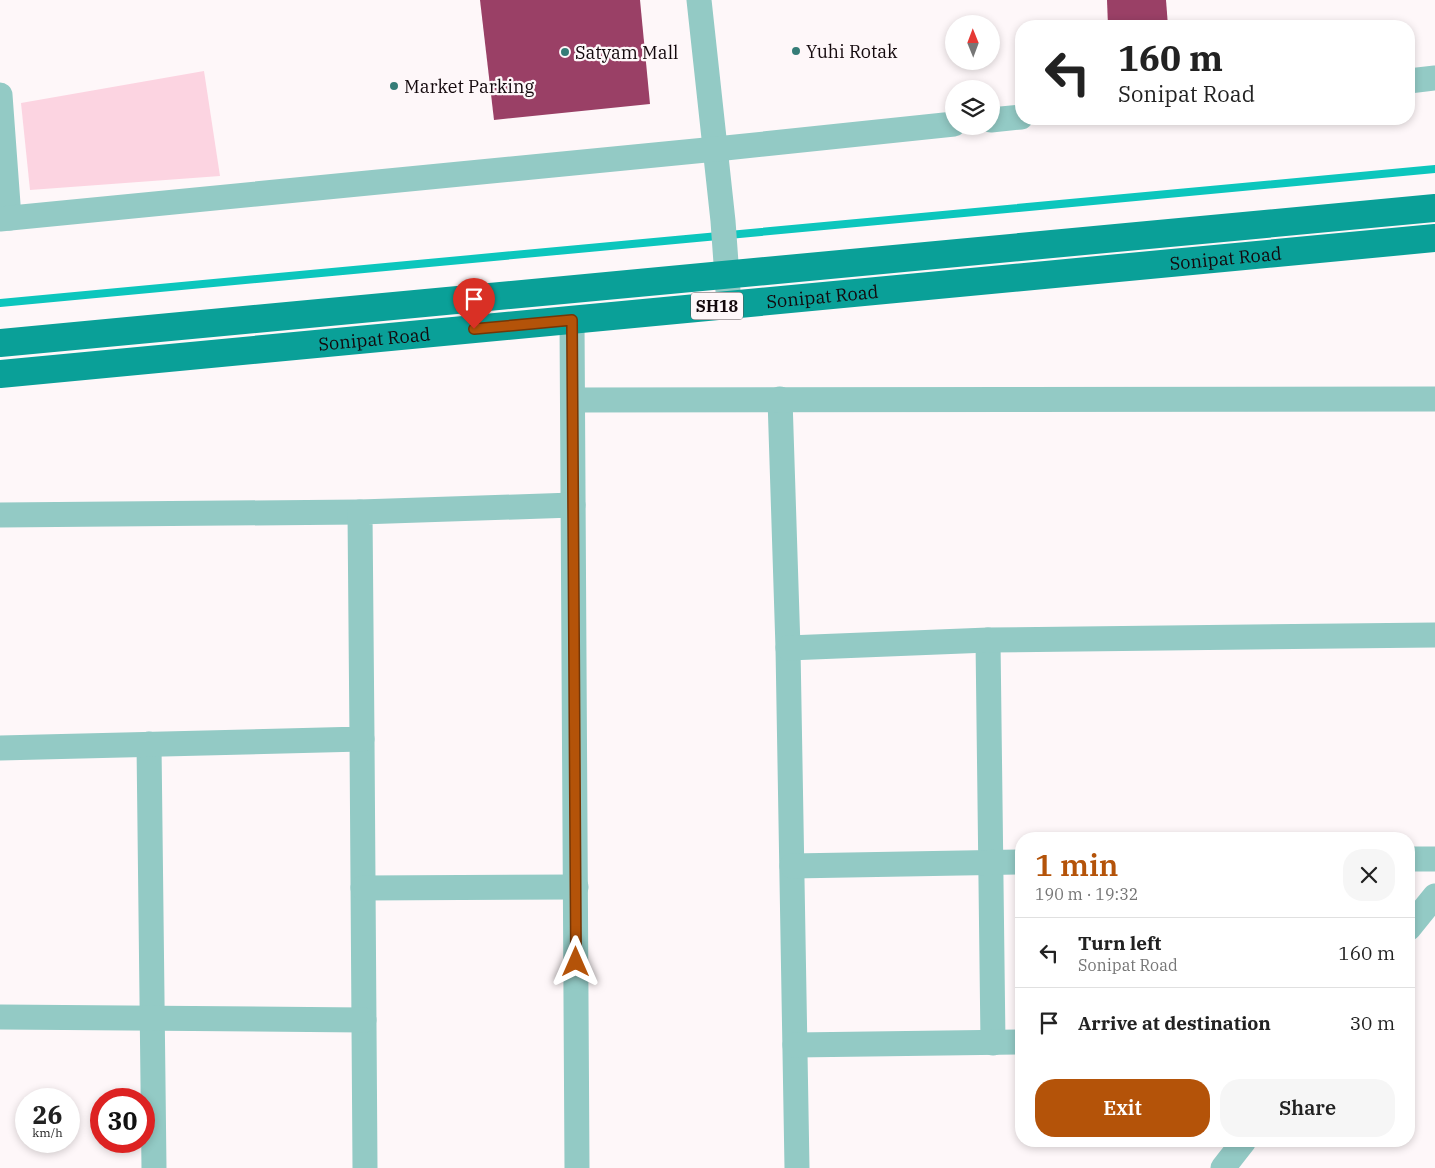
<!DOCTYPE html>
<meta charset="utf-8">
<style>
body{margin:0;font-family:"IBM Plex Serif",serif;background:#f6f6f6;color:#222;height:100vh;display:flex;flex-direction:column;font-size:19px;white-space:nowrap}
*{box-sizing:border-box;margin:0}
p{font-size:16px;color:#767676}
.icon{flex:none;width:28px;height:28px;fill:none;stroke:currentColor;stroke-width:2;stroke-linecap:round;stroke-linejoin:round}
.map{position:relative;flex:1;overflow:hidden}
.panel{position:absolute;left:1015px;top:832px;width:400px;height:315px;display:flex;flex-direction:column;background:#fff;border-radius:20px;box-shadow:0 2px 8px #0003}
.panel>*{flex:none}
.banner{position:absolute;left:1015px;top:20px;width:400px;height:105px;border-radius:20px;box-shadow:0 2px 8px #0003;background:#fff;color:#222;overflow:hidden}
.needle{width:32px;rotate:359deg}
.buttons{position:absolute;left:945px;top:15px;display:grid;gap:10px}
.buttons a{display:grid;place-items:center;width:55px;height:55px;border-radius:50%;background:#fff;box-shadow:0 2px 8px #0003;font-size:25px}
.speed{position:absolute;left:15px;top:1088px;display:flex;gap:10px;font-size:25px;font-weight:700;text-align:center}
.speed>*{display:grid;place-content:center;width:65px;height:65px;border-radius:50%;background:#fff;box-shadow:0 2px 8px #0003;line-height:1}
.speed small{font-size:12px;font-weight:400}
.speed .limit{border:8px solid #d22;background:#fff;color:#111}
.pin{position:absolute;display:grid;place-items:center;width:42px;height:42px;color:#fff;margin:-51px -21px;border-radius:50% 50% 50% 0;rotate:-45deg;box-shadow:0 0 5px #0007}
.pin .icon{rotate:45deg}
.me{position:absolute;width:55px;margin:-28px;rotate:0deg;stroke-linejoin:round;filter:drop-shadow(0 0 4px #0008)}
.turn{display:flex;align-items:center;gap:18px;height:105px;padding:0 20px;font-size:22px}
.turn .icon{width:65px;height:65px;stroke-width:2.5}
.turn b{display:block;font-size:35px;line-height:42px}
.round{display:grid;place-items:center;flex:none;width:52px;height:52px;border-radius:20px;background:#f6f6f6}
.headline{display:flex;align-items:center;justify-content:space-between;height:85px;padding:0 20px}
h1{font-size:30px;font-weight:600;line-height:38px;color:#b45309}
.action{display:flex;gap:10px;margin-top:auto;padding:10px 20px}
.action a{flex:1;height:58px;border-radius:20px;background:#b45309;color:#fff;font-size:20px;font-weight:600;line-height:58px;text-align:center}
.action a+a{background:#f6f6f6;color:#222}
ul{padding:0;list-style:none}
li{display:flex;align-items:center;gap:15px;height:70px;padding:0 20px;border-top:1px solid #e0e0e0}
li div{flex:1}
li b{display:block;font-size:19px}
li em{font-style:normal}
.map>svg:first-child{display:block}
.green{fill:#fcd4e1}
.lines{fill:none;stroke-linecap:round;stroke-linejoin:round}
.stream{stroke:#0cc6bd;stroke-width:8}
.building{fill:#9a4066}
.street{stroke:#93cac5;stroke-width:25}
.primary{stroke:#0aa098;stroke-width:28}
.route-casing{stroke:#753606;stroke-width:12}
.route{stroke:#b45309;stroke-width:9}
.poi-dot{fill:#357c77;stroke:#fef7f9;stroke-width:2}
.labels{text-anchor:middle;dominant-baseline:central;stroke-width:4.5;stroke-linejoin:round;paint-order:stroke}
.shield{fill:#fef7f9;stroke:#5a5053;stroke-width:1}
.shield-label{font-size:16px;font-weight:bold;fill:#13080c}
.poi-label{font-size:18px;fill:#13080c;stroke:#fef7f9;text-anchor:start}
.street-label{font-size:18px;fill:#13080c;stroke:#fef7f9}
</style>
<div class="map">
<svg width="1435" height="1168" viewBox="0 0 1435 1168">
<rect width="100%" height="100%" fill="#fef7f9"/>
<!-- green -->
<polygon class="green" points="204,71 220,176 30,190 21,103"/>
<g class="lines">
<!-- stream -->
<polyline class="stream" points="0,303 1435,169"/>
</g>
<!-- building -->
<g class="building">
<polygon points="480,0 640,0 650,104 494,120"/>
<polygon points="1107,0 1166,0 1168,26 1108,26"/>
</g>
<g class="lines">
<!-- street -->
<g class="street">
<polyline points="699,0 723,221 729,305"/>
<polyline points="1409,81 1435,78"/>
<polyline points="0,95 9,218"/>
<polyline points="991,120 1021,117"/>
<polyline points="0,219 716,149 954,124"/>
<polyline points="572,320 577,1168"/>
<polyline points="780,399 788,648 797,1168"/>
<polyline points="573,400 1435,399"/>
<polyline points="0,515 360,512"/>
<polyline points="988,640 993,1043"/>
<polyline points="788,648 988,640 1435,635"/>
<polyline points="362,739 365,1168"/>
<polyline points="149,744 154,1168"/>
<polyline points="0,748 362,739 360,512 573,505"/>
<polyline points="1409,859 1435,859"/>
<polyline points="792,866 1021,862"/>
<polyline points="363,888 576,887"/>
<polyline points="1409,928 1435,896"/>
<polyline points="0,1017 364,1020"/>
<polyline points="795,1045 1021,1042"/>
<polyline points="1223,1168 1244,1141"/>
</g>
<!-- primary -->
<g class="primary">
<polyline points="0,343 1435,208"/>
<path id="s1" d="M0,374l1435,-136"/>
</g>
</g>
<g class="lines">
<!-- route casing -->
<g class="route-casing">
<polyline id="route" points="474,329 572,320 576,962"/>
</g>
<!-- route -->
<use href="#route" class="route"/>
</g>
<!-- markers -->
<g class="poi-dot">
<circle cx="796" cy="51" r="5"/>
<circle cx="565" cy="52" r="5"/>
<circle cx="394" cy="86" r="5"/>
</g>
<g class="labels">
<!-- shield labels -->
<rect class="shield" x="691" y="292.5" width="52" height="27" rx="4"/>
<g class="shield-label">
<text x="717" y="306">SH18</text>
</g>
<!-- poi labels -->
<g class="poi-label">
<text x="806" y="51">Yuhi Rotak</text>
<text x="575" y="52">Satyam Mall</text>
<text x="404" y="86">Market Parking</text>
</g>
<!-- street labels -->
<g class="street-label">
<text stroke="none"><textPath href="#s1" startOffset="1231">Sonipat Road</textPath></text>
<text stroke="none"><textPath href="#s1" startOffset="826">Sonipat Road</textPath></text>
<text stroke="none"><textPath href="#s1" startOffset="376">Sonipat Road</textPath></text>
</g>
</g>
</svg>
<div class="buttons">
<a><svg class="needle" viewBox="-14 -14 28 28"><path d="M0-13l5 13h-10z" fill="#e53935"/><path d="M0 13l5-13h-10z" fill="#767676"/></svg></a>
<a><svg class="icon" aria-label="layers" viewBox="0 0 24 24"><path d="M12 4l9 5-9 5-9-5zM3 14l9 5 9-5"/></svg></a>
</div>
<div class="speed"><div>26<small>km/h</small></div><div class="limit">30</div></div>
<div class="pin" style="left:474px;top:329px;background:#d93025"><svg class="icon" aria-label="arrive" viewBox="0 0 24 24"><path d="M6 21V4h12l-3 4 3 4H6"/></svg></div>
<svg class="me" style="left:576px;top:962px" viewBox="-20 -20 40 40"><path d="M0-17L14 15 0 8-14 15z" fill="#b45309" stroke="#fff" stroke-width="4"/></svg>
<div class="banner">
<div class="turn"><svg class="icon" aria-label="left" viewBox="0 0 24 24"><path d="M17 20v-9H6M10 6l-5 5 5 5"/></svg><div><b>160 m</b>Sonipat Road</div></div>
</div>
<section class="panel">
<div class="headline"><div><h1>1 min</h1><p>190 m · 19:32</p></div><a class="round"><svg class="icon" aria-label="close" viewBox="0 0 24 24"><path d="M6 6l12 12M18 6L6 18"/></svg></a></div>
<ul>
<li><svg class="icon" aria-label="left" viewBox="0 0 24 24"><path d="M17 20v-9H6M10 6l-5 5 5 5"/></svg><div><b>Turn left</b><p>Sonipat Road</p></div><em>160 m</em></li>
<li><svg class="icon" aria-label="arrive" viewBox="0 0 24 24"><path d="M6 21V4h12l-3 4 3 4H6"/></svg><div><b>Arrive at destination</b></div><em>30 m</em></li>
</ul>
<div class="action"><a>Exit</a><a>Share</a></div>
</section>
</div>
